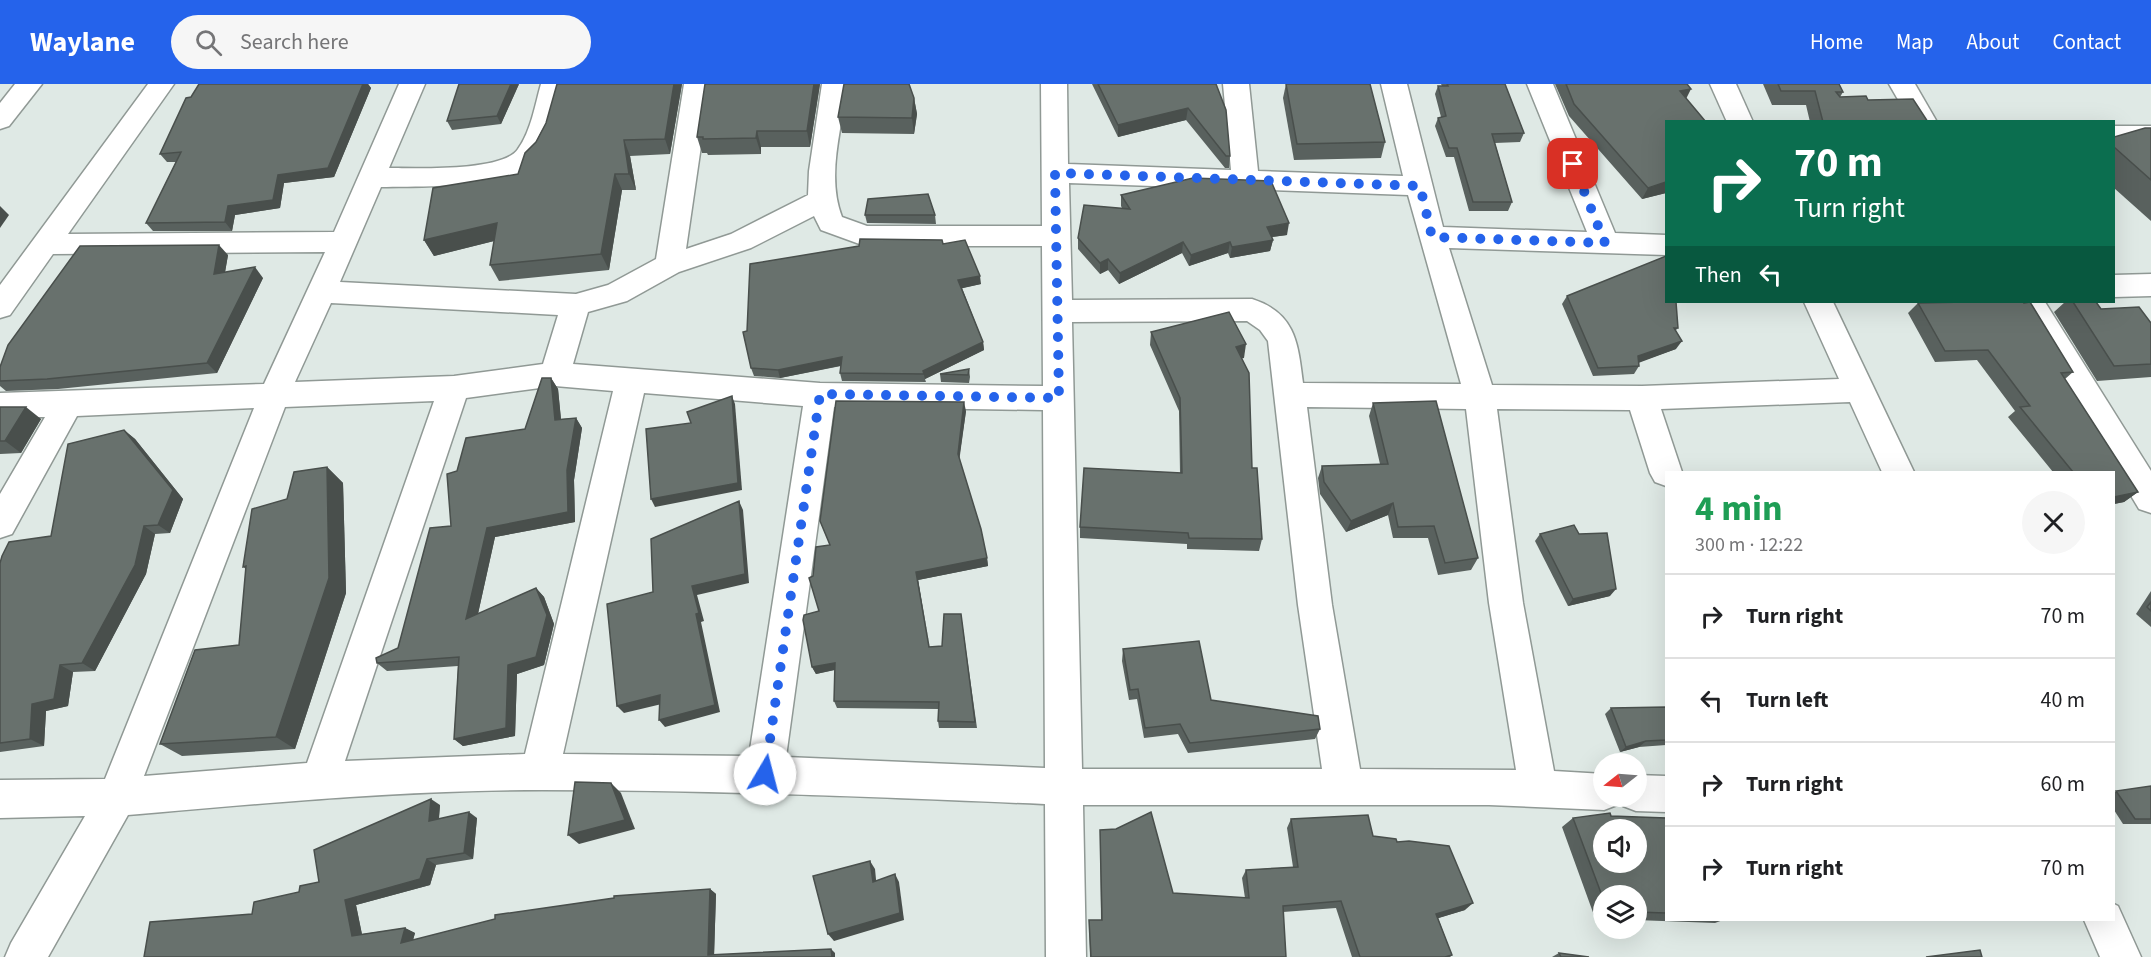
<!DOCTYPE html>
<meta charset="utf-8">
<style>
body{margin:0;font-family:"Source Sans 3",sans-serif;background:#f6f6f6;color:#202124;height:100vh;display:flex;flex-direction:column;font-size:22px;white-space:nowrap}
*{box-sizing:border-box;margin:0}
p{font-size:20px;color:#757577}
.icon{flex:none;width:33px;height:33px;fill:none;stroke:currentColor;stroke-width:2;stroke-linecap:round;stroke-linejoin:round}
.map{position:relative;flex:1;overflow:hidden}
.details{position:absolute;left:1665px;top:387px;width:450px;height:450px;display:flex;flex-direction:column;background:#fff;border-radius:0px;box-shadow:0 6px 24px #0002}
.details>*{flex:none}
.hud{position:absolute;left:1665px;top:36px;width:450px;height:183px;border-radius:0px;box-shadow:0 6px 24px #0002;background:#0b6e4f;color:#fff;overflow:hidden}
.needle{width:39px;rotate:253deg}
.fabs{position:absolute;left:1593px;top:669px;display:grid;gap:12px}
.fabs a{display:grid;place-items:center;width:54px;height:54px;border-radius:50%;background:#fff;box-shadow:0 6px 24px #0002;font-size:30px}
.pin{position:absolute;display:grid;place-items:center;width:51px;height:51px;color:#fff;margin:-26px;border-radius:12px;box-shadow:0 3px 9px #0006}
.me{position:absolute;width:66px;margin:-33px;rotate:8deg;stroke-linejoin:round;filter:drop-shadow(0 0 4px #0008)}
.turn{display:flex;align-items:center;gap:21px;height:126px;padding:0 30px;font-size:27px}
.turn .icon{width:78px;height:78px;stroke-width:2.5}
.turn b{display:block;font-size:42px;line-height:51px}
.then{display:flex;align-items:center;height:57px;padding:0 30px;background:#0003;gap:12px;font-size:22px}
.round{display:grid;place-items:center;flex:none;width:63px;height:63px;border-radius:32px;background:#f6f6f6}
.head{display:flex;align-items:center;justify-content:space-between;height:102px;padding:0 30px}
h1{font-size:36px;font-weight:700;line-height:45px;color:#1e9e55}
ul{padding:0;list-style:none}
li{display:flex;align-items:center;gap:18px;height:84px;padding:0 30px;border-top:2px solid #e0e0e0}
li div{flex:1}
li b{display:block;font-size:22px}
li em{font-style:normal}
header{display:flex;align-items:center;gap:36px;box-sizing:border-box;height:84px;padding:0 30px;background:#2563eb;color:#fff}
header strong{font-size:28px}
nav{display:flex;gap:33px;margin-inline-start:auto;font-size:21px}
.search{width:420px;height:54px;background:#f6f6f6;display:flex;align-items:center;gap:15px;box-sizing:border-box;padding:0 21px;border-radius:33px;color:#757577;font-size:22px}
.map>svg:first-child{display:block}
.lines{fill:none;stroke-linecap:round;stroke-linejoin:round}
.minor-casing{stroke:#909995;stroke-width:3}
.minor{fill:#fff;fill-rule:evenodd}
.wall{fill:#59615e}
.shaded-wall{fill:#494f4c}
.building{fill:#68716d;stroke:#494f4c;stroke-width:1.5;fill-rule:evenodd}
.route{stroke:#2563eb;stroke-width:10;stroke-dasharray:0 18}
</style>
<header>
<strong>Waylane</strong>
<div class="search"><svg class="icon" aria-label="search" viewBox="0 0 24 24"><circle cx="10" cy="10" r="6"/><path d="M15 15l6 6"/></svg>Search here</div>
<nav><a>Home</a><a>Map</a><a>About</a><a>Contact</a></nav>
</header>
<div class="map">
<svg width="2151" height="873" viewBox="0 0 2151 873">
<rect width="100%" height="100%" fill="#dfe9e5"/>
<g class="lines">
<!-- minor casing -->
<g class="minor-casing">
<g id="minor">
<polygon points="15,0 42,0 9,42 0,45 0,19"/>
<path d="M148,0h26l-106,150 266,-2 65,-148h26l-36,84c26,0 114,4 129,-19 13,-18 17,-44 23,-65h26c-8,25 -13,62 -32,81 -25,24 -119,21 -154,22l-41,95 236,12 32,-9 48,-26 28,-175h26l-24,165 45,-15 77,-39 1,-24 13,-87h26c-6,42 -22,92 -6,133l25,9h175l-1,-142h26l1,80 163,6 -8,-86h26l9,87 145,5 -22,-92h26l36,143 144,5 -60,-148h26l62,149 51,2v20l-217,-7 43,137 150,1 197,-7 -35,-77h29l81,170h-32l-32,-70 -189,7 21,63h-16v14l-11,-4 -5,-9 -20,-63 -133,-1 26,194 31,168 50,3v22h32v-21l30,1v36l-30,-1 -13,-5 -3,-7 -3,6 -13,5 -115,-5h-406l3,152h-40l-1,-153c-168,-7 -335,-14 -503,-14 -138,0 -276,13 -414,25l-80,142h-43l6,-14 74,-127 -85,2v-38l105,-1 149,-371 -177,8 -65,118 -12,4v-44l45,-77h-45v-24l264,-9 61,-132 -272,2 -43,61 -10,3v-33zM1069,99l339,12 53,189 -158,-1c-5,-39 -7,-70 -51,-84l-180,1zM814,132l7,14 44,16h177l1,140 -223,-3 -247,-19 15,-52 39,-11 52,-29 72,-24zM331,219l227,12 -15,49 -89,12 -159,6zM1247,237l13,9 8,11 30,264 24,164h-240l-10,-447zM555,302l58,5 -88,363 -180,7 121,-363zM644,309l159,13 -54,350 -186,-2zM434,317l-127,362 -163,13 141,-369zM834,323l209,3 2,358 -259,-11zM1307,323l159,2 23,194 27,167 -156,-1 -28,-164z"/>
<polygon points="1710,0 1736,0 1753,38 1727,38"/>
<polygon points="1889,0 1915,0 1937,38 1911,38"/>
<rect x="2114" y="42" width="37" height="18"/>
<polygon points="2151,190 2151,212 2114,213 2114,191"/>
<polygon points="2015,218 2045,218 2151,387 2151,429 2139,425"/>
<polygon points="2114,820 2118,822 2141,873 2100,873 2084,836 2114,836"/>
</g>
</g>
<!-- minor -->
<use href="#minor" class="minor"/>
</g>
<!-- wall -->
<g class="wall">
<polygon points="199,0 368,0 371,4 334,93 284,99 280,124 235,131 232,147 153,147 146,139 176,78 167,78 160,70"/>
<polygon points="519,0 501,40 452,46 447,37"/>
<polygon points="557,0 682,0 670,70 630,72 636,106 622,106 609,186 499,197 490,181 494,157 434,172 424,156 518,90 546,39"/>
<polygon points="705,0 820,0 810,63 761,63 761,70 708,71 707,69 702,69 697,53"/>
<polygon points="1092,0 1216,0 1230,72 1229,84 1225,84 1186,36 1118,53"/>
<polygon points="1286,0 1370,0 1385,58 1381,74 1294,76 1283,14"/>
<polygon points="1441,0 1505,0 1524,49 1520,58 1495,59 1512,118 1508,127 1469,127 1454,73 1446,73 1435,42 1438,34 1441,33 1435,10 1438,2 1442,2"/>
<polygon points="1555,0 1687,0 1686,14 1666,38 1666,109 1642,115 1569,32"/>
<polygon points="1763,0 1839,0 1843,8 1840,13 1868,16 1928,38 1810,38 1806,21 1772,21"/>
<polygon points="914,14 917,30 914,50 842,49 838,33"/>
<polygon points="2151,44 2151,137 2114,104 2114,53"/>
<polygon points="1121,111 1287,151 1272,153 1273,156 1270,167 1230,174 1228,169 1189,182 1182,169 1119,200 1108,186 1100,190 1078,165 1078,154 1122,124 1121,122"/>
<polygon points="865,131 935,131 936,140 867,139"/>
<polygon points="943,160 981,200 962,204 983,258 984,266 925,295 926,298 842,297 840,289 841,282 780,294 754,292 751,284 747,247"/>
<polygon points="228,171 225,188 263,194 217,289 58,305 6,307 0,302 0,283"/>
<polygon points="1567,212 1678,244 1676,246 1676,265 1639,278 1639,282 1634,290 1593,292 1562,220"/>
<polygon points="1968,218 2024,218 2024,219 2030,218 2073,288 2065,295 2138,408 2124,418 2114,420 2114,388 2053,388 2008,333 2015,327 1977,276 1935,278 1908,229 1918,219"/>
<polygon points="2065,218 2096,218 2101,225 2151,239 2151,293 2097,297 2054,228"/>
<polygon points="1151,248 1244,274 1242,274 1252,384 1262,455 1259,467 1187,465 1187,460 1080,454 1080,443 1180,389 1179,327 1150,261"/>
<polygon points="969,285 970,293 969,299 941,298 940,290"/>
<polygon points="551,294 558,305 561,335 576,334 582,344 574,396 575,438 495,453 478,530 536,504 544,513 554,540 544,581 517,590 515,652 463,662 454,655 458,582 387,587 377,579 398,564 451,442 525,345"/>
<polygon points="1373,319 1478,474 1471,486 1438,491 1428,454 1393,454 1388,431 1346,448 1320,410 1318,394 1322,382 1380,380 1369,332"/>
<polygon points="0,323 41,335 21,369 0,370"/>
<polygon points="966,327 959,375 987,474 988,482 918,496 929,563 942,562 961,530 977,644 939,644 938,637 938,625 837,624 834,617 835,586 816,590 812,583 819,527 813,492 830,461 820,437"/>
<polygon points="124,346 135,355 183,415 170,449 155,450 146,490 95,587 73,588 68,622 46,627 44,662 0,668 0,479 51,452"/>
<polygon points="327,383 343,399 346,509 295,665 182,672 160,660 239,561 246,485 243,483 287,415"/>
<polygon points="1540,450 1610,512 1568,522 1535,457"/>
<polygon points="2151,507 2151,543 2136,530"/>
<polygon points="1123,565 1211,616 1320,645 1315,655 1188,669 1178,650 1144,654 1137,615 1129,616 1122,577"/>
<polygon points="1666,623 1666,661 1639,663 1620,668 1605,630 1611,624"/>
<polygon points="2151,702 2151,740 2123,740 2114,726 2114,708"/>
<polygon points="440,721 439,735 477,734 473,775 436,781 430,801 356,821 362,850 405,844 415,849 413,856 710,805 716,810 714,871 835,869 835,873 144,873 252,830 319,798"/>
<polygon points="1611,732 1666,734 1666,836 1723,836 1715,839 1636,836 1636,812 1604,812 1604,835 1595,834 1562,743 1573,734"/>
<polygon points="1291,735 1373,752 1397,758 1465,826 1438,834 1452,871 1450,873 1352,873 1336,824 1283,828 1286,873 1090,873 1089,836 1101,836 1100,746 1173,809 1245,814 1242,794 1246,786 1293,783 1287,744"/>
<polygon points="1559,869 1589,873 1552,873"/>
</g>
<!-- shaded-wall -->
<g class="shaded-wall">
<polygon points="363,0 368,0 371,4 334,93 284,99 280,124 235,131 232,147 225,138 228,122 278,91"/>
<polygon points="511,0 519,0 501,40 497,32"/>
<polygon points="674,0 682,0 670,70 665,55"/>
<polygon points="814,0 820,0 810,63 807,47"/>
<polygon points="1691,5 1685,17 1680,7"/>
<polygon points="914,14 917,30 914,50 912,34"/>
<polygon points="1188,24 1186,36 1118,53 1118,41"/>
<polygon points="757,47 761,63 761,70 756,54"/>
<polygon points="624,56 630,72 636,106 629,90"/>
<polygon points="615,90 622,106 609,186 601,170"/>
<polygon points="1666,98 1666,109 1642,115 1648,104"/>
<polygon points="0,122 9,131 0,144"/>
<polygon points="497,139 506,154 434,172 424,156"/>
<polygon points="1289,139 1287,151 1265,154 1267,143"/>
<polygon points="1273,156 1270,167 1230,174 1232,163"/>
<polygon points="1183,158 1182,169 1119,200 1120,189"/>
<polygon points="1230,158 1228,169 1189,182 1191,171"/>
<polygon points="219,161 228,171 223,200 214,190"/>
<polygon points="1108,175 1108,186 1100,190 1100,179"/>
<polygon points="255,183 263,194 217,289 207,279"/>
<polygon points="980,192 981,200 959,205 958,196"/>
<polygon points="1682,257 1676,265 1633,281 1638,272"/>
<polygon points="983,258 984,266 925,295 923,287"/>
<polygon points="1246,260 1244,274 1234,276 1236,263"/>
<polygon points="842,273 844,281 780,294 778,286"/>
<polygon points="551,294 558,305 562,346 555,336"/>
<polygon points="732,312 735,320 742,406 655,423 651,415"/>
<polygon points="964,318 966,327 959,378 958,370"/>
<polygon points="26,323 41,335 21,369 5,357"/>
<polygon points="576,334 582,344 574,396 575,438 495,453 475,543 466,535 487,444 567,386"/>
<polygon points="124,346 135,355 183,415 170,449 158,441"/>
<polygon points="327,383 343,399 346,509 295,665 276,653"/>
<polygon points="2138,408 2124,418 2114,420 2114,413"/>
<polygon points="739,417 743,426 749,499 697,511 704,537 701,538 720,628 665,643 659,636 696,530 692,502"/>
<polygon points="1393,419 1388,431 1346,448 1351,437"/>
<polygon points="144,442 155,450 146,490 95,587 82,579"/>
<polygon points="987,474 988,482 918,496 931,571 916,488"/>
<polygon points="536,504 544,513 554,540 544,581 517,590 515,652 463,662 454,655 508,581"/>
<polygon points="1616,505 1610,512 1568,522 1573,515"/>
<polygon points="835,579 838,585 816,590 812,583"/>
<polygon points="60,581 73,588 68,622 46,627 44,662 30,655 32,620"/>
<polygon points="660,611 666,619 624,629 617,622"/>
<polygon points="1646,657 1639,663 1620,668 1626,663"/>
<polygon points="611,699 621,709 635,745 579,760 568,751"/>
<polygon points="431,715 440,721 438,743 429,737"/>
<polygon points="469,728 477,734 473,775 464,769"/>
<polygon points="427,775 436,781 430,801 356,821 363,856 352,852 345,816"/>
<polygon points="870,777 875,785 877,806 873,798"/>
<polygon points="895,790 899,798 904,836 834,857 828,850"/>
<polygon points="710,805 716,810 714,873 708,871"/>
<polygon points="1473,819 1465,826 1429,837 1436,830"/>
<polygon points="405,844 415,849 411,863 401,859"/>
<polygon points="831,865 835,869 835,873 832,873"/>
</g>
<!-- building -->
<g class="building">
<polygon points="199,0 363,0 328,84 278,91 273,116 228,122 225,138 146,139 181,68 160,70 186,14 191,13"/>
<polygon points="459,0 511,0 497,32 447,37"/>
<polygon points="557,0 674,0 665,55 624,56 629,90 615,90 601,170 490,181 497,139 424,156 433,104 518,90 525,69 536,58 546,39"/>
<polygon points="705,0 814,0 807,47 757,47 756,54 703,55 703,53 697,53"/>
<polygon points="844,0 909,0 914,14 912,34 838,33"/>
<polygon points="1098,0 1216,0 1226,26 1230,72 1226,72 1188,24 1118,41"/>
<polygon points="1286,0 1370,0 1385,58 1297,60"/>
<polygon points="1447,0 1505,0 1524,49 1492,50 1512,118 1473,118 1457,64 1449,64 1438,34 1446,32 1438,2 1448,2"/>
<polygon points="1566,0 1687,0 1691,5 1680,7 1706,38 1666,38 1666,98 1648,104 1574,20"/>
<polygon points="1778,0 1839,0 1843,8 1836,8 1840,13 1866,12 1868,16 1913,15 1928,38 1823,38 1815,7 1781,7"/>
<polygon points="2145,44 2151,44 2151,96 2114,63 2114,53"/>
<polygon points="1193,94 1271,97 1289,139 1267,143 1273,156 1232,163 1230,158 1191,171 1183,158 1120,189 1108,175 1100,179 1078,154 1084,121 1130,125 1121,111"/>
<polygon points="928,110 935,131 865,131 868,115"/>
<polygon points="860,155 942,156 943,160 965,156 980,192 958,196 983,258 923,287 924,290 840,289 842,273 778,286 751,284 743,248 747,247 750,180 859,162"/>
<polygon points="219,161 214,190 255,183 207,279 47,295 0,297 0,283 8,261 80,162"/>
<polygon points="1666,172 1666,218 1676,218 1678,244 1674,244 1682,257 1638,272 1639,282 1598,284 1567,212"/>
<polygon points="1967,218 2024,218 2024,219 2030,218 2073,288 2061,289 2138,408 2114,413 2114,388 2073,388 2020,323 2030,322 1988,266 1945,267 1918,219"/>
<polygon points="2073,218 2096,218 2101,225 2139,223 2151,239 2151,280 2114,282"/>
<polygon points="1229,228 1246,260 1236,263 1249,289 1252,384 1257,384 1262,455 1189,454 1188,449 1080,443 1084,384 1182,389 1180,314 1151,248"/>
<polygon points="969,285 968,291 940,290"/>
<polygon points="542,294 551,294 555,336 576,334 567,386 568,428 487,444 466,535 536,504 547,531 536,573 508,581 506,644 454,655 459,573 377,579 376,574 398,564 430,444 451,442 447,390 457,387 466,354 525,345"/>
<polygon points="732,312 738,399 651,415 646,345 691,339 687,328"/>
<polygon points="836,317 964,318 958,370 981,445 987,474 916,488 929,563 942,562 944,530 961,530 975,638 938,637 939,618 834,617 835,579 812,583 803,536 804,531 819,527 809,494 813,492 816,463 830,461 820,437"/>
<polygon points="1436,317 1478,474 1445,479 1434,442 1398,443 1393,419 1351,437 1324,398 1322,382 1388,380 1373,319"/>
<polygon points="0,323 26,323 5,357 0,357"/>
<polygon points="124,346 173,406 158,441 144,442 135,481 82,579 60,581 54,615 32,620 30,655 0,659 0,479 2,472 9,458 51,452 68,360"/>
<polygon points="327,383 329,494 276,653 160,660 195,566 239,561 246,482 243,483 252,425 287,415 294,388"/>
<polygon points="739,417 745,490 692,502 699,529 696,530 715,621 659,636 660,611 617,622 607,520 653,508 651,455"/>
<polygon points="1574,441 1579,450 1607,449 1616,505 1573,515 1540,450"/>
<polygon points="2151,518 2151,527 2147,523"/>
<polygon points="1199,557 1211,616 1318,632 1320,645 1190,659 1180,640 1145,644 1138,605 1130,606 1123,565"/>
<polygon points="1666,623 1666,656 1646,657 1626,663 1611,624"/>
<polygon points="575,698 611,699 625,736 568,751"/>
<polygon points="2151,702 2151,735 2135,735 2116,707"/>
<polygon points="431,715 429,737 469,728 464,769 427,775 420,795 345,816 352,852 405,844 401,859 495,835 495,831 614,814 614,812 710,805 708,871 831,865 832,873 144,873 150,838 252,830 254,818 299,808 300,802 319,798 314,766"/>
<polygon points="1151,728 1173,809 1249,814 1246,786 1298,783 1291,735 1368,731 1373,752 1396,755 1397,758 1409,757 1449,762 1473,819 1436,830 1452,871 1445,873 1360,873 1341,817 1283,822 1286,873 1091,873 1089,836 1102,836 1100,746 1116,745"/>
<path d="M1610,729l1,3 55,2v95l-30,-1v-16h-32v5l-31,-83zM1604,746h32v32h-32z"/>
<polygon points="870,777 873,798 895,790 900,829 828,850 813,792"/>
<polygon points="1980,866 1982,873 1926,873"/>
<polygon points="1559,869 1589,873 1561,873"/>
</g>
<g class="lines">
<!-- route -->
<polyline class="route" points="765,690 820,310 1059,314 1055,89 1420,102 1432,153 1605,159 1573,80"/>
</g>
</svg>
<div class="fabs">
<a><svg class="needle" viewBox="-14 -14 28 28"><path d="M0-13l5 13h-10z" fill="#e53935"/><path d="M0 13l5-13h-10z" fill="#757577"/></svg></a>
<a><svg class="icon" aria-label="sound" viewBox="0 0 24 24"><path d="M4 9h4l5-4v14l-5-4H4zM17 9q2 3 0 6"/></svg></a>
<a><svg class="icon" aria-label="layers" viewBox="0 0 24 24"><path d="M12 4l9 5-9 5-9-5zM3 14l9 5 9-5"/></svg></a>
</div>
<div class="pin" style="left:1573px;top:80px;background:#d93025"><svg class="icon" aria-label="arrive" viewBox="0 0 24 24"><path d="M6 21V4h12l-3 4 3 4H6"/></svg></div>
<svg class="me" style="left:765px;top:690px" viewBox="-20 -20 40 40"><circle r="19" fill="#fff"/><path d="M0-13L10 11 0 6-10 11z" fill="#2563eb"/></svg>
<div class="hud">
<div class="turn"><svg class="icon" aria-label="right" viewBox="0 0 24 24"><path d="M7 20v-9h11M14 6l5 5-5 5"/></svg><div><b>70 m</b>Turn right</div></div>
<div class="then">Then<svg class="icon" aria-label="left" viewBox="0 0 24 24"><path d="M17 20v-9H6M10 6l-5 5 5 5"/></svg></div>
</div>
<section class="details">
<div class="head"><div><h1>4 min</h1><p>300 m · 12:22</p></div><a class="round"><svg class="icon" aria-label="close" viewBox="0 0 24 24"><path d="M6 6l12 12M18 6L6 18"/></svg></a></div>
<ul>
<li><svg class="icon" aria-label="right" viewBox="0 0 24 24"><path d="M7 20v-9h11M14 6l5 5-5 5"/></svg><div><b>Turn right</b></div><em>70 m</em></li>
<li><svg class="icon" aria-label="left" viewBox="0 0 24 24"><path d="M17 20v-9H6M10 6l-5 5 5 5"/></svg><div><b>Turn left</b></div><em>40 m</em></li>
<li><svg class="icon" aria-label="right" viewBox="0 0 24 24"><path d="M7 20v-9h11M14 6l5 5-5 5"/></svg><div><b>Turn right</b></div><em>60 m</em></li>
<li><svg class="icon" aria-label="right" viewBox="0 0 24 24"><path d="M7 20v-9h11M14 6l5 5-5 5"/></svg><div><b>Turn right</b></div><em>70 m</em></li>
</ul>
</section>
</div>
